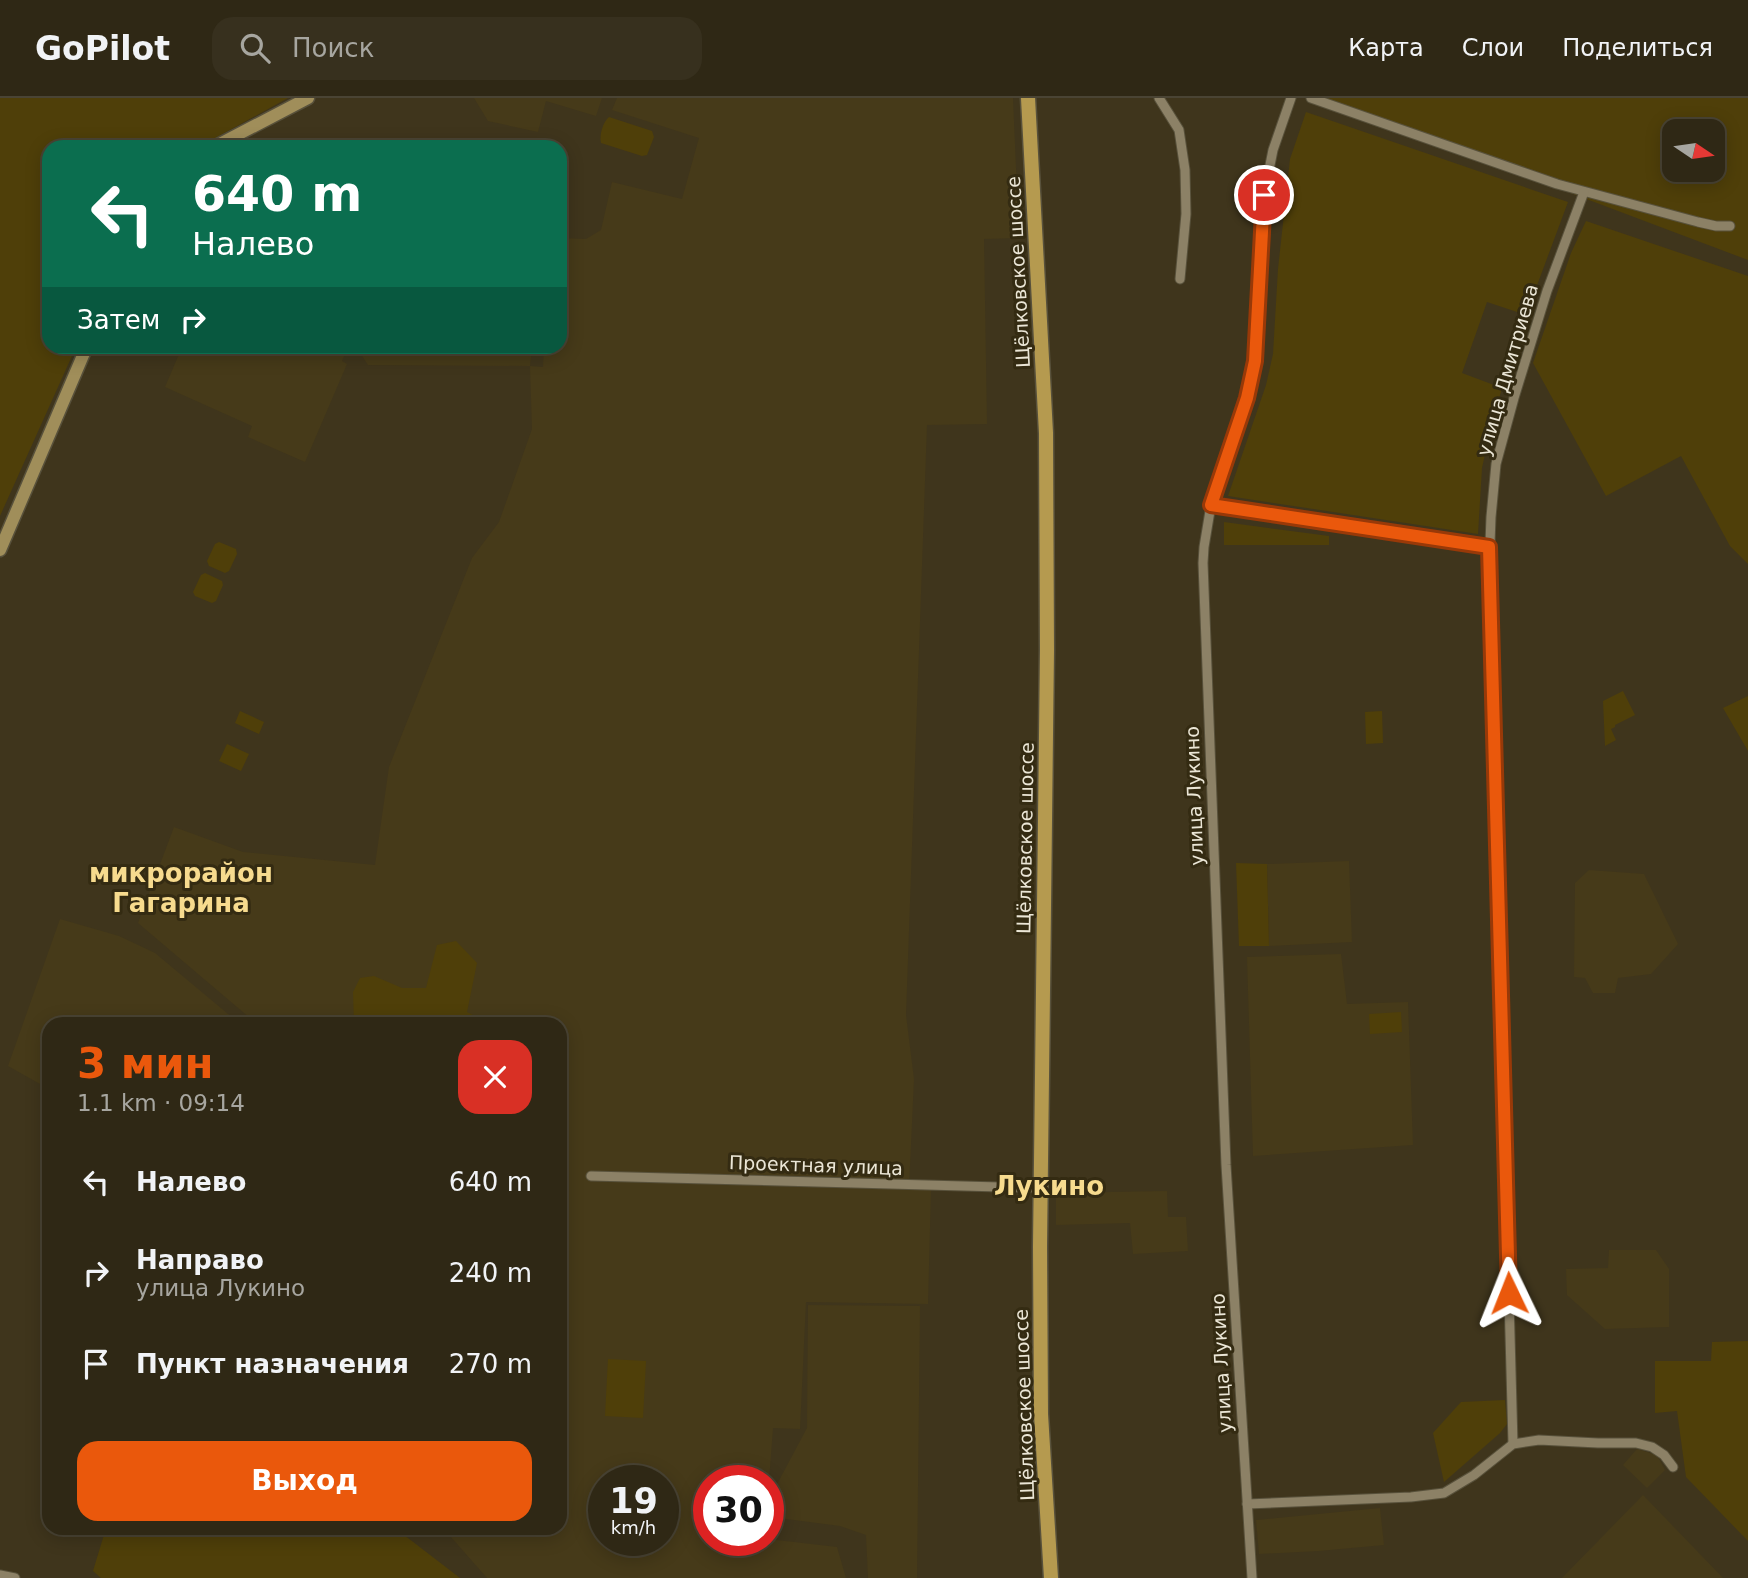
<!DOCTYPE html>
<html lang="ru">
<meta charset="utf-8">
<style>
body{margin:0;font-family:"DejaVu Sans",sans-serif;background:#37301e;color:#f1f3f6;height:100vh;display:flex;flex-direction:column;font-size:26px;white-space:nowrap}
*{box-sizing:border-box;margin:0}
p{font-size:23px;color:#a7a6a0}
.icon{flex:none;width:38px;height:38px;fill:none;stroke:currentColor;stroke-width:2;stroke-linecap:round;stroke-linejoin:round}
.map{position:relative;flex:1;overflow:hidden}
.drawer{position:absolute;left:42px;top:919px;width:525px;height:518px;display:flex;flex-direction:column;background:#2f2815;border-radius:21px;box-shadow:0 4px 18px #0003,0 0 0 2px #4a4434}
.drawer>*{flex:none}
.hud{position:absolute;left:42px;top:42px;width:525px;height:214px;border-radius:21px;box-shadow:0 4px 18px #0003,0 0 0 2px #4a4434;background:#0b6e4f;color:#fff;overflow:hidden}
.needle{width:46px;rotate:103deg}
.buttons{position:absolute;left:1662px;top:21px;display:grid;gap:14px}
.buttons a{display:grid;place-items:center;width:63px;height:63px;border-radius:14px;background:#2f2815;box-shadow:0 4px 18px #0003,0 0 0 2px #4a4434;font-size:35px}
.speed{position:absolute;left:588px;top:1367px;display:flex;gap:14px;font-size:35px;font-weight:700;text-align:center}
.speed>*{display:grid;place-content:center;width:91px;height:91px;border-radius:50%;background:#2f2815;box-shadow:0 4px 18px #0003,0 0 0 2px #4a4434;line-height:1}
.speed small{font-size:18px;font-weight:400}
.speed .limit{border:10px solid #d22;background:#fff;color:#111}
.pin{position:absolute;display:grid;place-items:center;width:60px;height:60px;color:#fff;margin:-30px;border:4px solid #fff;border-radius:50%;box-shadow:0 2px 7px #0007}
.me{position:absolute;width:77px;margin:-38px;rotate:358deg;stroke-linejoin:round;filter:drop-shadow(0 0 5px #0008)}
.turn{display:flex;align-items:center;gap:24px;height:147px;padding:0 35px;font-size:32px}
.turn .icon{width:91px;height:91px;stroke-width:2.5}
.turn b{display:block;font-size:49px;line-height:60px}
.then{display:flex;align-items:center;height:66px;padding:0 35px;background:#0003;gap:14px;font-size:26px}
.round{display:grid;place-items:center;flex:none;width:74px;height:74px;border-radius:21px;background:#37301e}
.summary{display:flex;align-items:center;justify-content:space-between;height:119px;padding:0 35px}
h1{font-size:42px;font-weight:700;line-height:52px;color:#ea580c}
.button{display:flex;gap:14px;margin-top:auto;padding:14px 35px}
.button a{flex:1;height:80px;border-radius:21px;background:#ea580c;color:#fff;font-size:28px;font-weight:700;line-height:80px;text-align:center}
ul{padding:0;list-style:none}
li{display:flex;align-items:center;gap:21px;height:91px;padding:0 35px}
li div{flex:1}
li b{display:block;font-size:26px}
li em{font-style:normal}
header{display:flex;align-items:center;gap:42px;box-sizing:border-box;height:98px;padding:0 35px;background:#2f2815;border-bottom:2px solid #4a4434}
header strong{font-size:33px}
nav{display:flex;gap:38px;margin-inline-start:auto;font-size:24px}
.search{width:490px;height:63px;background:#37301e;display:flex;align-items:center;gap:18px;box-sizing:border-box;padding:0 24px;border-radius:21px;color:#a7a6a0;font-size:26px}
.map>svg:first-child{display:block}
.built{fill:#463a19;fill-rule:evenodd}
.green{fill:#4f3f09;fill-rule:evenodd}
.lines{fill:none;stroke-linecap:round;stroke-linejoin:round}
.street-casing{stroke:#58513b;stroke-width:11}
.secondary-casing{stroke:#58513b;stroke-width:15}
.primary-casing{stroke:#58513b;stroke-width:17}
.street{stroke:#8c8166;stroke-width:9}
.secondary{stroke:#a08e5a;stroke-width:12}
.primary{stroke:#b59a4f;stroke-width:14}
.route-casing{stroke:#983908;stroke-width:18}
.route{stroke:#ea580c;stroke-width:12}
.labels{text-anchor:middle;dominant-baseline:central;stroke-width:6;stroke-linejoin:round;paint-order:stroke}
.street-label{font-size:19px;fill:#ebe6d6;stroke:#342b12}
.district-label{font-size:26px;font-weight:bold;fill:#f7db8e;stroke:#342b12}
</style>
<header>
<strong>GoPilot</strong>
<div class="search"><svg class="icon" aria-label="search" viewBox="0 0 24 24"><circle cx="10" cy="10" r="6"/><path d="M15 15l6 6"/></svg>Поиск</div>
<nav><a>Карта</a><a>Слои</a><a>Поделиться</a></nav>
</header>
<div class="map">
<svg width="1748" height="1480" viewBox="0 0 1748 1480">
<rect width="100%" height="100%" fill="#3f351c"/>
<!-- built -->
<g class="built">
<polygon points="474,0 602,0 596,18 546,3 538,34 488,23"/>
<path d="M617,0h396l6,140 -35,1 3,185 -60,1 -21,590 8,64 -5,109 22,1 -3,115 -122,-2 -6,127 -27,-1 -5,66v-14h-59v60h59v-1l69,8 9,31h-359l-44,-50h117v-504h-303l-119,-101 36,-96 69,25 132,13 14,-98 83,-209 27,-36 33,-93 -2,-63 -162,-1 -12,-18h176l-2,19 13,1 1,-20 16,-1v-108l26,1 15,-9 11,-48 70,17 17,-61 -87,-28zM604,1382h59v60h-59z"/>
<polygon points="338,248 347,252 342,263 347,266 305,364 248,339 252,328 165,289 182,249"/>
<polygon points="1349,763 1352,844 1269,848 1267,766"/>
<polygon points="1589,772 1644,776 1678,846 1651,876 1618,880 1615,895 1593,895 1585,880 1574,879 1575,785"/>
<polygon points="60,821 119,838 155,855 240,926 49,926 49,991 8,968"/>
<polygon points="1341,856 1347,906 1408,904 1413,1047 1253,1058 1247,859"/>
<polygon points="1167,1093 1168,1119 1186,1119 1188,1153 1133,1156 1130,1125 1056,1127 1056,1095"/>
<polygon points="1609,1152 1656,1152 1669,1171 1669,1229 1605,1231 1567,1197 1566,1171 1608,1170"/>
<polygon points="808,1207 920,1208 917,1480 868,1480 866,1437 840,1428 771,1419 775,1390 807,1330"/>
<polygon points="1637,1351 1657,1357 1665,1372 1647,1390 1623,1367"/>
<polygon points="1643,1397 1723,1480 1562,1480"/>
<polygon points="1380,1410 1384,1447 1319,1453 1259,1456 1256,1422"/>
</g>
<!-- green -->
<g class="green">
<polygon points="0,0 288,0 199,49 49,49 49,248 76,249 0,418"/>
<path d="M1318,0h430v162zM1675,33h38v39h-38z"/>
<polygon points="1306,14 1568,104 1526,217 1487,204 1462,275 1502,290 1490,333 1482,370 1478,436 1228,398 1266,287 1273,256 1278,171 1290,61"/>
<path d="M609,19l43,14 2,6 -7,18 -5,1 -41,-13c-2,-8 2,-21 8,-26z"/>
<polygon points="1586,123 1748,178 1748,466 1730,448 1681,358 1606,398 1533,265 1571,155"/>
<polygon points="1224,424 1329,438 1329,447 1224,447"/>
<polygon points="219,444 236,451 237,456 229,473 225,475 209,468 207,463 215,446"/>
<polygon points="205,475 222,483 223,487 216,503 212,505 195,498 193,494 201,477"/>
<polygon points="1623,593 1635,617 1615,627 1615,629 1611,631 1616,642 1605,648 1603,603"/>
<polygon points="1748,598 1748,653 1723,610"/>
<polygon points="240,613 264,624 259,636 235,625"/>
<polygon points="1382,613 1383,645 1366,646 1365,614"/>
<polygon points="227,646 249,656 241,673 219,663"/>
<polygon points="1236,765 1267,766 1269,848 1239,848"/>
<polygon points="456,843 477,865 467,914 490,926 354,926 353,894 360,880 374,878 402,890 426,890 437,847"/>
<polygon points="1401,914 1402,934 1370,936 1369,916"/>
<polygon points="1748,1243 1748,1443 1686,1379 1677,1313 1655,1315 1655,1263 1711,1263 1712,1244"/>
<polygon points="608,1261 646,1263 643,1320 605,1318"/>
<polygon points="1505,1302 1507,1326 1500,1335 1444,1384 1433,1335 1461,1304"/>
<polygon points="106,1430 253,1430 267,1439 276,1430 395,1430 460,1480 101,1480 93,1473"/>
</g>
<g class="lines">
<!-- street casing -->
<g class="street-casing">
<g id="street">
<polyline points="1159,0 1179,32 1185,72 1186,116 1180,181"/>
<polyline points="1311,0 1557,86 1698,124 1716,128 1730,128"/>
<polyline points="1211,407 1489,449"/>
<polyline points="591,1078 1041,1090"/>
<polyline points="1513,1346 1489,472 1491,419 1496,366 1514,300 1547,193 1584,94"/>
<polyline points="1247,1406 1411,1399 1444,1395 1474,1377 1513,1346 1539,1342 1598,1345 1636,1345 1652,1349 1664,1357 1673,1369"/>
<polyline points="0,1477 15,1480"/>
<polyline points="1252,1480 1226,1067 1203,465 1204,449 1211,407 1247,300 1255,263 1264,97 1273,52 1291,0"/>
</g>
</g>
<!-- secondary casing -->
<g class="secondary-casing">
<g id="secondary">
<polyline points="214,49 308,0"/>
<polyline points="0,452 87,248"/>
</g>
</g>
<!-- primary casing -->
<g class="primary-casing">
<polyline id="primary" points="1028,0 1046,335 1047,552 1040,1149 1041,1316 1051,1480"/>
</g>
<!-- street -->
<use href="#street" class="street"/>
<!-- secondary -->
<use href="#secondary" class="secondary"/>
<!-- primary -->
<use href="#primary" class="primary"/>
</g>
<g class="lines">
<!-- route casing -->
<g class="route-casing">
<polyline id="route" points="1264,97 1255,263 1247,300 1211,407 1489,449 1509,1195"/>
</g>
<!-- route -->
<use href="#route" class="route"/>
</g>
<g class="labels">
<!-- street labels -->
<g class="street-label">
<text transform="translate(1018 174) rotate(-93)">Щёлковское шоссе</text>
<text transform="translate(1507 272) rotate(-74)">улица Дмитриева</text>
<text transform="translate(1194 698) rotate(-92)">улица Лукино</text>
<text transform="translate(1025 740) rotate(-89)">Щёлковское шоссе</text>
<text transform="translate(816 1067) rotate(2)">Проектная улица</text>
<text transform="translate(1221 1265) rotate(-93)">улица Лукино</text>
<text transform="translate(1024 1307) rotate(-92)">Щёлковское шоссе</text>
</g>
<!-- district labels -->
<g class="district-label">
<text x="181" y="775">микрорайон<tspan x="181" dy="30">Гагарина</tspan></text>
<text x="1049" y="1088">Лукино</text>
</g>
</g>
</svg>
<div class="buttons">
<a><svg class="needle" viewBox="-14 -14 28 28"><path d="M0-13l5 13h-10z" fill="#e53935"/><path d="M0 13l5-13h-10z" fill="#a7a6a0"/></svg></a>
</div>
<div class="speed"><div>19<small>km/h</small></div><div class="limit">30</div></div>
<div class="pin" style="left:1264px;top:97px;background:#d93025"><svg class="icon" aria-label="arrive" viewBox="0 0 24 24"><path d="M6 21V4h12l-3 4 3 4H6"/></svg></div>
<svg class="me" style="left:1509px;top:1195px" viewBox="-20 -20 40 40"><path d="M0-17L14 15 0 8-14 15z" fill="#ea580c" stroke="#fff" stroke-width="4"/></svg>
<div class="hud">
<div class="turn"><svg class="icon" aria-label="left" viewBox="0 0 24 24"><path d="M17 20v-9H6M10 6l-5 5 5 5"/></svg><div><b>640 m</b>Налево</div></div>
<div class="then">Затем<svg class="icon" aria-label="right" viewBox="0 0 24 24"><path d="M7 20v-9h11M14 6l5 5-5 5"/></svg></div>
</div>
<section class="drawer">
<div class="summary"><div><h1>3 мин</h1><p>1.1 km · 09:14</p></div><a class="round" style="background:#d93025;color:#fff"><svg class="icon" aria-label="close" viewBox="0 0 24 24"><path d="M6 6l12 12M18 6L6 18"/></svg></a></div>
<ul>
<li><svg class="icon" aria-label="left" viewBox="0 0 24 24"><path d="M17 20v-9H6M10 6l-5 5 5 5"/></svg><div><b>Налево</b></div><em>640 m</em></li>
<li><svg class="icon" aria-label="right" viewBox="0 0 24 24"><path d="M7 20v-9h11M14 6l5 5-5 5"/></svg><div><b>Направо</b><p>улица Лукино</p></div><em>240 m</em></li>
<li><svg class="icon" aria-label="arrive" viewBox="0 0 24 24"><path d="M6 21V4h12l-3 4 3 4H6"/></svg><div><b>Пункт назначения</b></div><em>270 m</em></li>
</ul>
<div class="button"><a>Выход</a></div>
</section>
</div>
